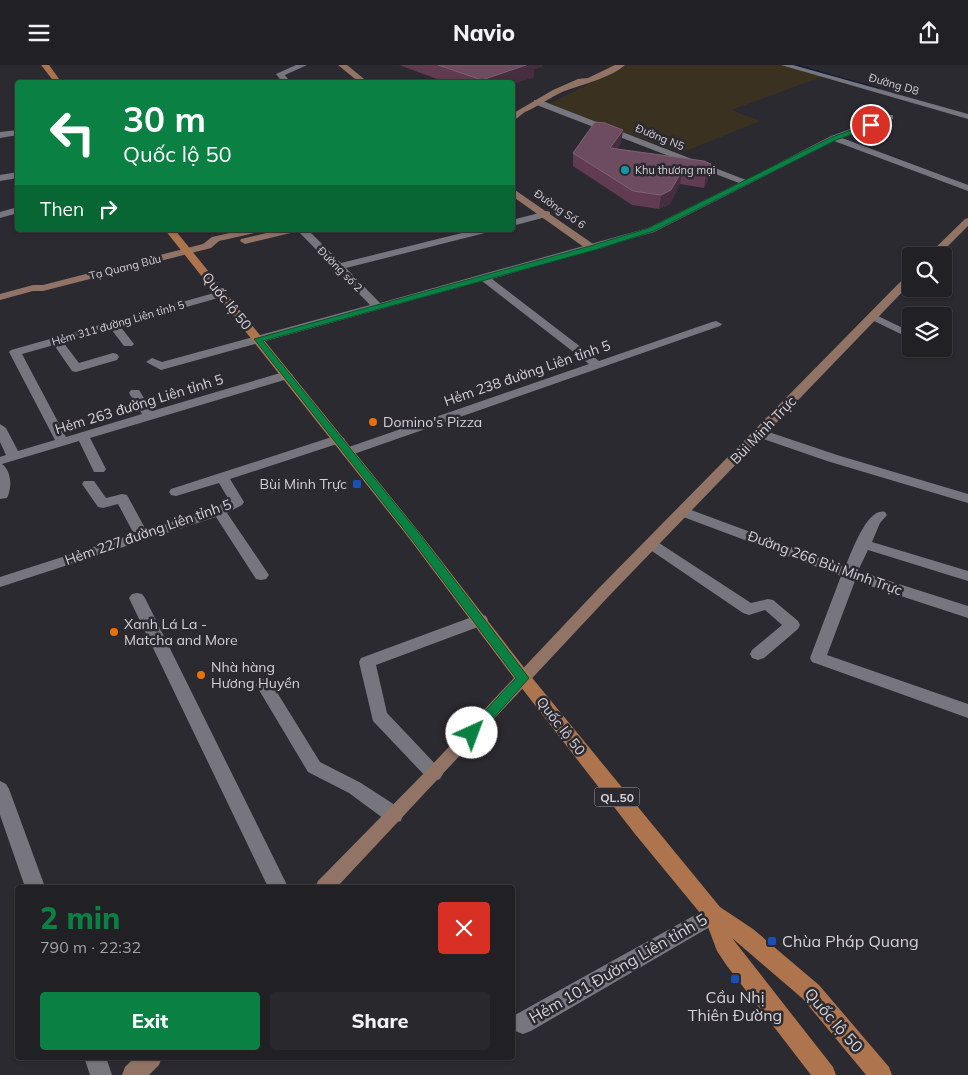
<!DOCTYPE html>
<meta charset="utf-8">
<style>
body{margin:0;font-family:Mulish,sans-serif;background:#29282d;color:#f1f3f6;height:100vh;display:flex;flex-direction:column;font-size:19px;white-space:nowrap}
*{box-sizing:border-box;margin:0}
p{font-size:16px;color:#a2a3a7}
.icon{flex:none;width:28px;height:28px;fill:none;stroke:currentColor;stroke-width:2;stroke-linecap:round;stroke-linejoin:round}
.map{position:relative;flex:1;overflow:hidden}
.side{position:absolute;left:15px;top:820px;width:500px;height:175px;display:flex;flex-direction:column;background:#212025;border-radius:5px;box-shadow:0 1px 4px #0004,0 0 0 1px #3e3e42}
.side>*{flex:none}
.hud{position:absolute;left:15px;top:15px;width:500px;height:152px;border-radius:5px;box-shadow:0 1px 4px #0004,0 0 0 1px #3e3e42;background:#0b8043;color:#fff;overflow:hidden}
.fabs{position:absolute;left:902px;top:182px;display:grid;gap:10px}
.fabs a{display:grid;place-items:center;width:50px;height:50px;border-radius:5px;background:#212025;box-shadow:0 1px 4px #0004,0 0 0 1px #3e3e42;font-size:25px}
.pin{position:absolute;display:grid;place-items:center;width:42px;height:42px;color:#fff;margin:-21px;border:2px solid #fff;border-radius:50%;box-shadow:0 1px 5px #0007}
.me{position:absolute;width:55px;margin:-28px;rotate:43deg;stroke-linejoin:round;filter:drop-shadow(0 0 4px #0008)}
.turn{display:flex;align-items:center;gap:18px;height:105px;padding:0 25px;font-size:22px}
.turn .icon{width:65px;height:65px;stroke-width:2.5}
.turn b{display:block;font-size:35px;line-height:42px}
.then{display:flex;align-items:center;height:48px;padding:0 25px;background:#0003;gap:10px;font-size:19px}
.round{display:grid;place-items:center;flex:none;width:52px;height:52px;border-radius:5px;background:#29282d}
.headline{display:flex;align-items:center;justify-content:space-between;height:85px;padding:0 25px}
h1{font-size:30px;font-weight:800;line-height:38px;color:#0b8043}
.action{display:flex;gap:10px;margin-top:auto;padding:10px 25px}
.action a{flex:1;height:58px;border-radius:5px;background:#0b8043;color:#fff;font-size:20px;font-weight:800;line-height:58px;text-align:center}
.action a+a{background:#29282d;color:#f1f3f6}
header{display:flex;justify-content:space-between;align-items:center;height:65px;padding:0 25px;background:#212025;font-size:22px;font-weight:800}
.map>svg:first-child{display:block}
.industrial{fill:#3a3121}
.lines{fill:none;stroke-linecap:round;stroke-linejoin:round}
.stream{stroke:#0c1b3a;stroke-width:2.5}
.street{fill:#77757e;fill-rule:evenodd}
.secondary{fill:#927466;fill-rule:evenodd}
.primary{fill:#ad744e;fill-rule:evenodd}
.wall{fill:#613b50}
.shaded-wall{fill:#462e3e}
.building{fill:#6d4c5f;stroke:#7d6172}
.route{fill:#0b8043;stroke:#07532c}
.culture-dot{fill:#0f9aa8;stroke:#2c2a31;stroke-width:2}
.food-dot{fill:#e8710a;stroke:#2c2a31;stroke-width:2}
.transit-dot{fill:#1a4fb4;stroke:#2c2a31;stroke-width:2}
.labels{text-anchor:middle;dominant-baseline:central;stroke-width:5;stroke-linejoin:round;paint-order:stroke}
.far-street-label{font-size:11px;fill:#d4d2d7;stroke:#2c2a31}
.far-poi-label{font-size:11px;fill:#d4d2d7;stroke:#2c2a31;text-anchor:start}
.shield{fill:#2c2a31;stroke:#a2a0a5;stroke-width:1}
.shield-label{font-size:12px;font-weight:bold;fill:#d4d2d7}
.street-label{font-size:14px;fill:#d4d2d7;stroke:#2c2a31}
.poi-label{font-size:14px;fill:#d4d2d7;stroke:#2c2a31;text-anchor:start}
.near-poi-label{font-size:16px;fill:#d4d2d7;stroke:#2c2a31;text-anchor:start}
.near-street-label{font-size:16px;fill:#d4d2d7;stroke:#2c2a31}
</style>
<header><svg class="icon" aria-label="menu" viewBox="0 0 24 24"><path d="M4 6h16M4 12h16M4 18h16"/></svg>Navio<svg class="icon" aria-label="share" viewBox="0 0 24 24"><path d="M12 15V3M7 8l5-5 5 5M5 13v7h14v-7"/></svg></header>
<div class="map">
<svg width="968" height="1010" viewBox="0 0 968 1010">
<rect width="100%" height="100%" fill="#2c2a31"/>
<!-- industrial -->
<polygon class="industrial" points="603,0 791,0 827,10 731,45 760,56 681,88 549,39 617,5"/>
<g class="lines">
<!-- stream -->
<polyline class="stream" points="794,0 878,24"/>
<!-- street -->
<g class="street">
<polygon points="296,0 307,0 285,10 291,18 283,18 276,9"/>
<polygon points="781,0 793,0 968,49 968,54"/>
<polygon points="534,35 540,35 746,115 831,71 890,50 893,50 893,54 842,73 968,120 968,126 834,76 654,167 492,214 599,296 712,257 716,256 722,259 720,261 348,391 343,390 341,387 343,384 589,299 482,216 161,305 146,297 152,293 162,297 370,240 297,165 308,165 341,198 474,165 491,165 489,167 346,203 380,238 648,163 739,118 534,39"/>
<polygon points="18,65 18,70 0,73 0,67"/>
<polygon points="18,107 18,113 0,116 0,110"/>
<polygon points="18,142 18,148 0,153 0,147"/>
<polygon points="547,146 550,147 550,151 512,161 512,155"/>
<path d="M221,226l4,1 1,2 -1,2 -105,30 14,18 -2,2h-8l-13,-17 -48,13 16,21 34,-10 4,1 2,3 -2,3 -41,12 -4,-1 -18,-26 -32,9 44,83 76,-23 -13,-21 2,-3h8l13,21 135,-40 6,4 -2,3 -201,60 16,31 -2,3h-10l-15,-31 -77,23c10,7 10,25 5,34l-7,1v-42l6,-2 -6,-13v-18l6,4 12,23 37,-11 -46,-88 2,-2z"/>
<polygon points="874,249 911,267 911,274 870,254 868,252"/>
<polygon points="760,364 837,390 968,429 968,438 827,396 755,371 754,368"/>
<polygon points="338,370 345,374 343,377 230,414 244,437 242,440 227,448 269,510 266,514 261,515 256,514 216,452 0,522 0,512 134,469 118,439 103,443 98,442 82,419 84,416 94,416 106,433 122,429 127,430 146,465 214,443 229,435 219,418 176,431 171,430 169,427 171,424"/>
<path d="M683,442l162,60c7,-15 22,-60 40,-55l2,3 -7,8 -8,19 96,29v10l-100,-31 -10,21 110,35v12l-113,-37 -28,74 141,49v14l-156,-56 -2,-4 31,-82 -163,-61 -2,-3 2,-3z"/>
<polygon points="651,474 656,476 751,538 768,534 773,535 798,556 800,560 798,564 764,593 758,595 752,593 750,589 752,585 782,560 765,545 749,550 743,548 646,482 644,479 646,476"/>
<polygon points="137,528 142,529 145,533 288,822 268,822 129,533 132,529"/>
<polygon points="480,549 486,551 488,555 486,559 376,600 387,648 440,704 443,709 440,714 434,716 428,714 373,656 359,597 361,593"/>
<polygon points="264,614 270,616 320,697 361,718 401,744 403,750 401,756 394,758 387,756 349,728 308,707 256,620 258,616"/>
<polygon points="0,716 6,719 9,724 45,822 25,822 0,750"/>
<polygon points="713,840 720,842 723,849 720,856 531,966 523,969 515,966 512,959 515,950"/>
<polygon points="84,992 106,992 112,1010 90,1010"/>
</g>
<!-- secondary -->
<g class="secondary">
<polygon points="338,0 347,0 369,18 360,18"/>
<path d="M615,0h10c-18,15 -44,19 -65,28 -12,6 -23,14 -35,19 -5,3 -8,7 -13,9v-7l41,-24 25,-11 10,-1z"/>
<polygon points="512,123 596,181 596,185 588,185 512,131"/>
<polygon points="968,153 968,161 938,191 927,191 965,154"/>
<polygon points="243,165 261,165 259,167 219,176 211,183 43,226 33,226 0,235 0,229 33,220 43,220 203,179 212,172"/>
<polygon points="279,165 297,165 295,167 245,179 240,176 241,174"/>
<polygon points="911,209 911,218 608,532 337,822 315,822 318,816 428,704 598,524 907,210"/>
<polygon points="135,992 162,992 159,1000 149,1010 122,1010 125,1002"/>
</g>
<!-- primary -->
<g class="primary">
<polygon points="41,0 49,0 62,18 55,18"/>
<polygon points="165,165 175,165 419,467 529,609 720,842 753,864 819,920 889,1002 892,1010 866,1010 803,934 732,873 833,1002 836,1010 811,1010 727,901 717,886 705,854 635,769 517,617 409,473"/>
</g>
</g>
<!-- wall -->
<g class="wall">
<polygon points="399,0 543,0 543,1 534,4 534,12 512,19 512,18 448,18"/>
<polygon points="623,65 621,78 617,84 711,99 709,112 704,123 680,119 670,139 659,144 632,140 573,101 573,88"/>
</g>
<!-- shaded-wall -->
<g class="shaded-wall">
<polygon points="523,0 543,0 543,1 534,4 534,12 512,19 512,18 482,18 482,15"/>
<polygon points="623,65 621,78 609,97 610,83"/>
<polygon points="711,99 709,112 704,123 706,109"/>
<polygon points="682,106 680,119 670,139 659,144 661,130"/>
</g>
<!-- building -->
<g class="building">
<polygon points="438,0 526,0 482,15"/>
<polygon points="595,57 605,58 623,65 610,83 704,96 711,99 706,109 682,106 671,125 661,130 633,126 573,88"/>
</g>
<!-- route -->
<polygon class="route" points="871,58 874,60 873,62 836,75 654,166 595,185 263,276 418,467 529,613 477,672 472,674 467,672 465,668 467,665 516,613 410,472 254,274 590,181 649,163 832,72"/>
<!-- markers -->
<circle class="culture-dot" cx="625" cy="105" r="5"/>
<g class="food-dot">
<circle cx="373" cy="357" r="5"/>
<circle cx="114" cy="567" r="5"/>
<circle cx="201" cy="610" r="5"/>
</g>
<g class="transit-dot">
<rect x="352" y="414" width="10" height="10" rx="2.5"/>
<rect x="767" y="871" width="10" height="10" rx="2.5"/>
<rect x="730" y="909" width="10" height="10" rx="2.5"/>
</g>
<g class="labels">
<!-- far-street labels -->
<g class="far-street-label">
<text transform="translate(894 19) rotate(16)">Đường D8</text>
<text transform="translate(660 72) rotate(22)">Đường N5</text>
<text transform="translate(560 144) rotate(35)">Đường Số 6</text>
<text transform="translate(125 202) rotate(-14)">Tạ Quang Bửu</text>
<text transform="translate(340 204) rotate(45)">Đường số 2</text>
<text transform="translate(118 258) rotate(-16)">Hẻm 311 đường Liên tỉnh 5</text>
</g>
<!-- far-poi labels -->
<g class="far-poi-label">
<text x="635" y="105">Khu thương mại</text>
</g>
<!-- shield labels -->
<rect class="shield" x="594.5" y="722.5" width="45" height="19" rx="4"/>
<g class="shield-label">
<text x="617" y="732">QL.50</text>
</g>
<!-- street labels -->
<g class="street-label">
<text transform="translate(227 236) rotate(51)">Quốc lộ 50</text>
<text transform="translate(527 308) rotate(-19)">Hẻm 238 đường Liên tỉnh 5</text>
<text transform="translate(139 339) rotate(-17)">Hẻm 263 đường Liên tỉnh 5</text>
<text transform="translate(763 365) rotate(-46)">Bùi Minh Trực</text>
<text transform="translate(148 467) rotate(-19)">Hẻm 227 đường Liên tỉnh 5</text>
<text transform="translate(825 498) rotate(20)">Đường 266 Bùi Minh Trực</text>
<text transform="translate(561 661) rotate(52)">Quốc lộ 50</text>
</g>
<!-- poi labels -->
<g class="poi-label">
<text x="383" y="357">Domino's Pizza</text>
<text x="347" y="419" text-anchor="end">Bùi Minh Trực</text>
<text x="124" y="559">Xanh Lá La -<tspan x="124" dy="16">Matcha and More</tspan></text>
<text x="211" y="602">Nhà hàng<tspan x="211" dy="16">Hương Huyền</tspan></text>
</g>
<!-- near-poi labels -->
<g class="near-poi-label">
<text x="782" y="876">Chùa Pháp Quang</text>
<text x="735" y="932" text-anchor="middle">Cầu Nhị<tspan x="735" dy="18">Thiên Đường</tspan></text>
</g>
<!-- near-street labels -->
<g class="near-street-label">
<text transform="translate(618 903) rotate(-30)">Hẻm 101 Đường Liên tỉnh 5</text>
<text transform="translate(834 955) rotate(49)">Quốc lộ 50</text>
</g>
</g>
</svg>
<div class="fabs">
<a><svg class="icon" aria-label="search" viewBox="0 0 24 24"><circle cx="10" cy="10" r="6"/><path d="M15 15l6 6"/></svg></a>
<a><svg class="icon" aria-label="layers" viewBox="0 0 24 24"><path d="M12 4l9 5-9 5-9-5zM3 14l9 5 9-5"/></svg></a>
</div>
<div class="pin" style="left:871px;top:60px;background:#d93025"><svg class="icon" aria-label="arrive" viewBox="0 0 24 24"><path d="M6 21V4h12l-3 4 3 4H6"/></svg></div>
<svg class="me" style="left:472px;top:668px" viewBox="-20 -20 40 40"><circle r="19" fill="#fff"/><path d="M0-13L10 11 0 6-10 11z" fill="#0b8043"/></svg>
<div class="hud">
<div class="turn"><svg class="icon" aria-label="left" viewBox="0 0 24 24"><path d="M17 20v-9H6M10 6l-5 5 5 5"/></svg><div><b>30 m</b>Quốc lộ 50</div></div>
<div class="then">Then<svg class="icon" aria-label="right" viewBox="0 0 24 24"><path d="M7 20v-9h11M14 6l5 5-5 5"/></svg></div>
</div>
<section class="side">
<div class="headline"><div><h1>2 min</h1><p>790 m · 22:32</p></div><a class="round" style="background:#d93025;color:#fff"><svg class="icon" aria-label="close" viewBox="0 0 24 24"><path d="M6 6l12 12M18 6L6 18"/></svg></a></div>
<div class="action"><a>Exit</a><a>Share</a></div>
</section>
</div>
